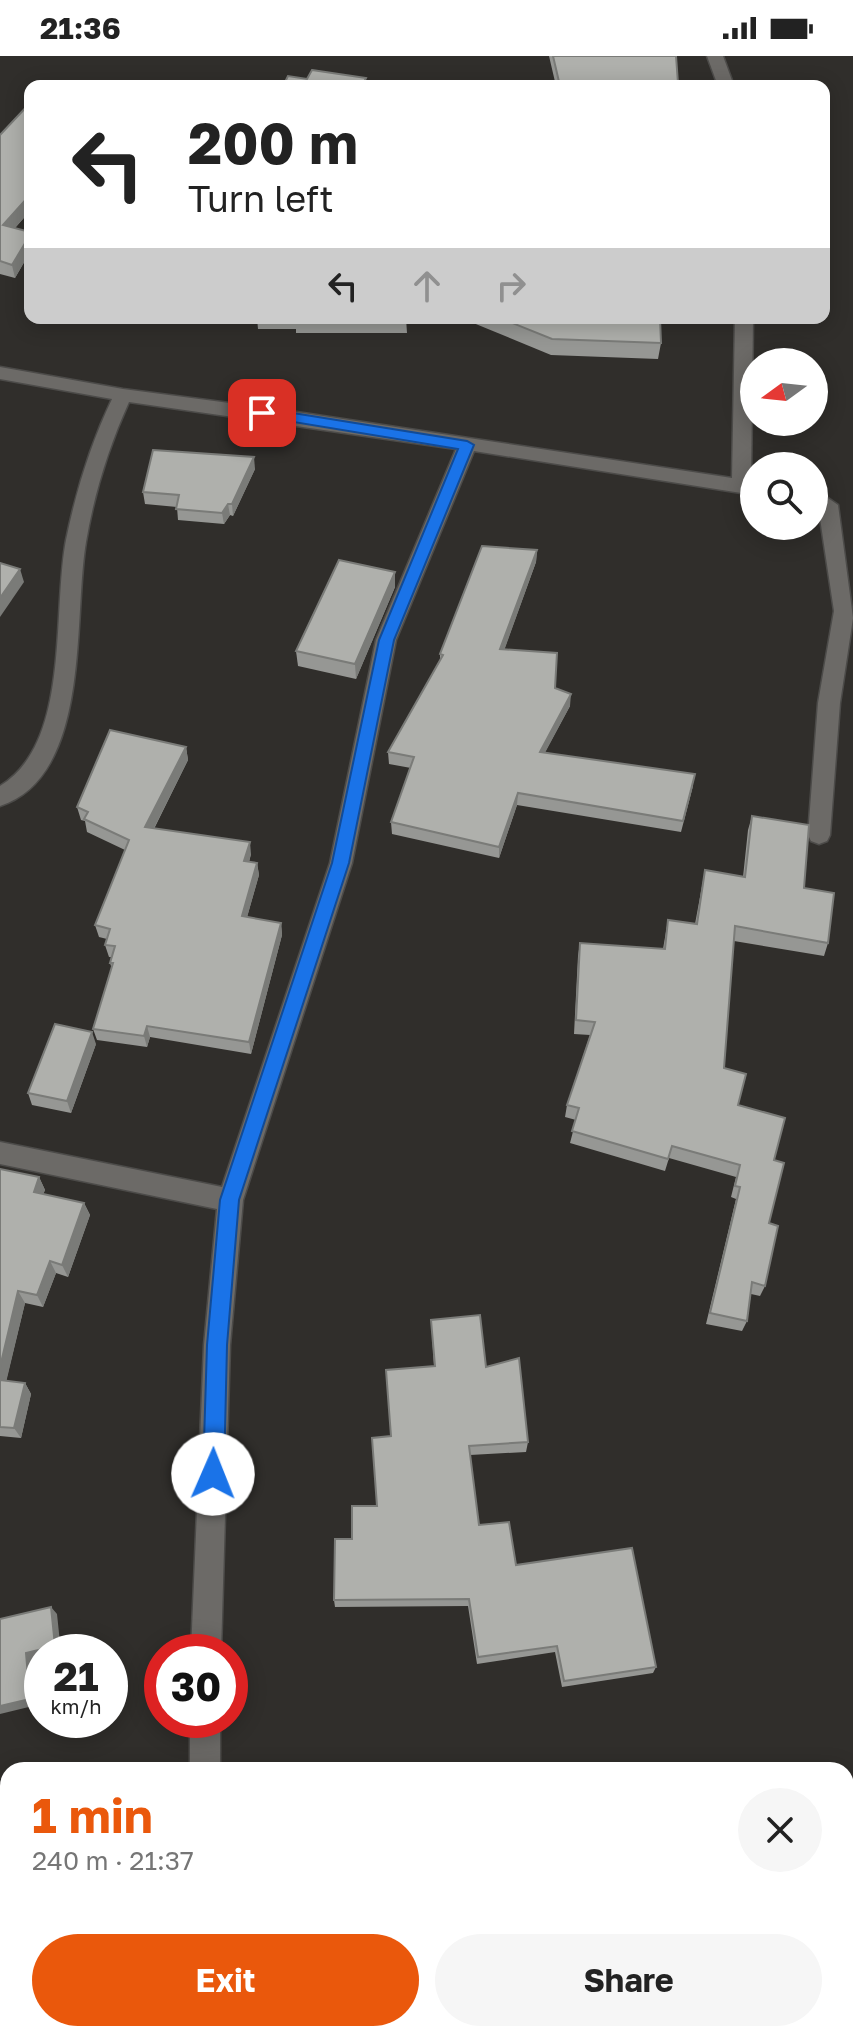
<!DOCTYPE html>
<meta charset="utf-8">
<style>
body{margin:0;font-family:"Golos Text",sans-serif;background:#f6f6f6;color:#222;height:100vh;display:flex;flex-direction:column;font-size:30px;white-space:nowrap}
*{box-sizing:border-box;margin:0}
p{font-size:26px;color:#767676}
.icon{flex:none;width:44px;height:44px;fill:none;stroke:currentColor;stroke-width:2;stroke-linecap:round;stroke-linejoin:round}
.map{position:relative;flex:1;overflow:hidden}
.panel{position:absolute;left:0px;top:1706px;width:854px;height:280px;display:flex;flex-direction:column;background:#fff;border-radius:24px 24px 0 0;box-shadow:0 4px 20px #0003}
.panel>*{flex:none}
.hud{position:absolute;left:24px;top:24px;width:806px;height:244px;border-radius:16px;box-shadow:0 4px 20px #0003;background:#fff;color:#222;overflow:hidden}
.needle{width:52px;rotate:255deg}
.tools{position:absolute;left:740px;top:292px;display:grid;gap:16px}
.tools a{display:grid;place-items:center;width:88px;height:88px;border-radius:50%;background:#fff;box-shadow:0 4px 20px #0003;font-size:40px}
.speed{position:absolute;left:24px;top:1578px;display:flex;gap:16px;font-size:40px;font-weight:700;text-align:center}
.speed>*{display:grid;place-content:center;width:104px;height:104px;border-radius:50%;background:#fff;box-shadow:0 4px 20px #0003;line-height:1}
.speed small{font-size:20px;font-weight:400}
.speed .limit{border:12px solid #d22;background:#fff;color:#111}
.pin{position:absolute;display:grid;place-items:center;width:68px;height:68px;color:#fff;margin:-34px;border-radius:16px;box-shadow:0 4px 12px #0006}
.me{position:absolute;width:88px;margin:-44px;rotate:1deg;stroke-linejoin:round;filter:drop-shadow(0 0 6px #0008)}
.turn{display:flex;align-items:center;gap:28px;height:168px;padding:0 32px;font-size:36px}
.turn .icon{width:104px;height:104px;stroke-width:2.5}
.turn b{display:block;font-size:56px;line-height:68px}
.lanes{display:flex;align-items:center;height:76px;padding:0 32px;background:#0003;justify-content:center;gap:40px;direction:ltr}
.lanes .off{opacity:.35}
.round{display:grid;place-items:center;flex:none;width:84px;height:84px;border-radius:42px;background:#f6f6f6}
.summary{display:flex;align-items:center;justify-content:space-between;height:136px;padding:0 32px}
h1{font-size:48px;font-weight:700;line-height:60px;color:#ea580c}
.button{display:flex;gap:16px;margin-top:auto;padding:16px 32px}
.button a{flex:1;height:92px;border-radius:48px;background:#ea580c;color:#fff;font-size:32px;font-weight:700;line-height:92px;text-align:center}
.button a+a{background:#f6f6f6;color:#222}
.status{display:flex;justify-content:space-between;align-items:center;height:56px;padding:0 40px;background:#fff;direction:ltr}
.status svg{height:22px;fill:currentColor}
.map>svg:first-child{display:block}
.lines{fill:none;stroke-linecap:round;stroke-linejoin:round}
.minor-casing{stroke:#4c4b49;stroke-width:3}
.minor{fill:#6c6a67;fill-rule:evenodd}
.wall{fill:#969794}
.shaded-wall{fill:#7a7b78}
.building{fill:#afb0ac;stroke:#7a7b78;stroke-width:2}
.route{fill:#1a73e8;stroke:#114b97;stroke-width:2}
</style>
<div class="status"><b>21:36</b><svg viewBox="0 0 49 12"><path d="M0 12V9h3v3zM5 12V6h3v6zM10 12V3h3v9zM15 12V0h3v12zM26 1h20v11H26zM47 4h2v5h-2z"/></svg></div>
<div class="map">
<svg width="853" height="1986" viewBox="0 0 853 1986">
<rect width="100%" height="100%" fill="#302e2b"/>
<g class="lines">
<!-- minor casing -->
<g class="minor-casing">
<g id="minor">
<polygon points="707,0 723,0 734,30 718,30"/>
<path d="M735,262h18l-2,163h3v14l-280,-44 -78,189 -44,223 -109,337 -13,145 -9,307h-30l13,-307 13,-136 -217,-45v-22l222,45 108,-324 46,-223 80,-191 -327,-47c-20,44 -35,92 -43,140 -13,75 6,234 -86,264v-20c71,-43 52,-174 66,-246 10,-49 25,-97 46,-141l-112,-20v-12l123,22 167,22 442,67z"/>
<polygon points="828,442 838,449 853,562 840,647 830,779 827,785 819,788 811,785 808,779 818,647 834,555 818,449"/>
<rect x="190" y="1664" width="30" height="50"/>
<polygon points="208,1978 240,1978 241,1986 209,1986"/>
</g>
</g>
<!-- minor -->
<use href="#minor" class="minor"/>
</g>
<!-- wall -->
<g class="wall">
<polygon points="549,0 676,0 678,27 702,30 556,30"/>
<polygon points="30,47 30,155 15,172 30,176 30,196 15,222 0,218 0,79"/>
<polygon points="257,262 406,262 407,277 296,277 296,273 258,273"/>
<polygon points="466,262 660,262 661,287 658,303 551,299 466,264"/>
<polygon points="255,413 233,460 230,459 224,468 178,464 177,451 145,448 143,436"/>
<polygon points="537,494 536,506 504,594 555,632 570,650 545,696 693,730 681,776 517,749 499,802 392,778 391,766 411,712 389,708 388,696 440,605 440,598"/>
<polygon points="395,516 395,531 356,623 298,610 296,595"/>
<polygon points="186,691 188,704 154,773 251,798 249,806 257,807 259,819 247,861 281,867 282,879 251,998 150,981 147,991 97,984 93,973 112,913 110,907 111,901 109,901 105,889 107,883 99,881 95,869 125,794 87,776 85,765 81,764 77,751"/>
<polygon points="752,760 804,832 828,887 824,900 734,885 724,1012 738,1049 774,1104 765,1230 760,1240 751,1238 747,1265 742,1275 706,1268 736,1143 731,1141 736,1121 669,1102 665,1115 570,1087 576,1064 565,1061 567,1049 590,979 574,978 578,900 580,887 663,893 668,864 695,868 705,814 743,821 748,774"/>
<polygon points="96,988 71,1057 32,1049 28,1037"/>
<polygon points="0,1113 39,1121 45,1134 43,1138 84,1147 90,1159 68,1221 56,1217 43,1251 25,1247 6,1325 25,1327 31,1338 21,1382 0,1380"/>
<polygon points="431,1264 486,1311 528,1386 526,1396 470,1399 479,1469 516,1509 656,1611 653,1617 562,1631 555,1596 477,1608 468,1550 335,1551 334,1544 352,1483 377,1450 391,1380 434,1310"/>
</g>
<!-- shaded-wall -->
<g class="shaded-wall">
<polygon points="30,139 30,155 6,182 3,169"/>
<polygon points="30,179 30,196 15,222 12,209"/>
<polygon points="254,401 255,413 233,460 232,448"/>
<polygon points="228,448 230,459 224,468 222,457"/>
<polygon points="537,494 536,506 500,606 500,593"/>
<polygon points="20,513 24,526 0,561 0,542"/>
<polygon points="395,516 395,531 356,623 355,608"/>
<polygon points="571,638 570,650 539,708 540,696"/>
<polygon points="186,691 188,704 148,784 145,771"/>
<polygon points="518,737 517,749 499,802 499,791"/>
<polygon points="250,786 251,798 246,817 244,805"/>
<polygon points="257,807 259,819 244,872 242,860"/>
<polygon points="281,867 282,879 251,998 249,986"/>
<polygon points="147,970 150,981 147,991 144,980"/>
<polygon points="92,976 96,988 71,1057 67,1045"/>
<polygon points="39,1121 45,1134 39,1149 34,1136"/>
<polygon points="84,1147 90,1159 68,1221 62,1209"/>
<polygon points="50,1205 56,1217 43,1251 37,1239"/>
<polygon points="18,1235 25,1247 4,1335 0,1329 0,1311"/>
<polygon points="25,1327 31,1338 21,1382 14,1372"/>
<polygon points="51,1551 57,1558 61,1596 42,1596 42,1602 33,1604 37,1649 0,1658 0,1650 26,1597"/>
</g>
<!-- building -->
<g class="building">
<polygon points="553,0 676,0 678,27 700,26 702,30 560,30"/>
<polygon points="312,14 366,22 362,30 283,30 288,20 307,23"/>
<polygon points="30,47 30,139 3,169 30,176 30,179 12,209 0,205 0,79"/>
<rect x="295" y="262" width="111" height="1"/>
<polygon points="500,262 660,262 661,287 552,283"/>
<polygon points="153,394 254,401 232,448 228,448 222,457 176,453 179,439 143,436"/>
<polygon points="482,490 537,494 500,593 557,597 555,632 571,638 540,696 695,718 683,765 518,737 499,791 391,766 414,701 388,696 443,599 440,598"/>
<polygon points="339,504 395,516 355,608 296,595"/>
<polygon points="0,507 20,513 0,542"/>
<polygon points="110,674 186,691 145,771 250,786 244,805 257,807 242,860 281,867 249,986 147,970 144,980 93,973 113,907 110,907 115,890 105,889 110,873 95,869 129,784 84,763 88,756 77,751"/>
<polygon points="752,760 809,769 804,832 834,837 828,887 735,870 724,1012 746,1018 738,1049 785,1062 774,1104 784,1107 769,1167 778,1170 765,1230 752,1226 747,1265 710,1257 740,1131 735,1130 740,1109 672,1090 668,1103 572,1075 579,1052 567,1049 595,966 576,964 580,887 665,893 668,864 697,868 705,814 745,821"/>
<polygon points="55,968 92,976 67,1045 28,1037"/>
<polygon points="0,1113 39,1121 34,1136 84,1147 62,1209 50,1205 37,1239 18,1235 0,1311"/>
<polygon points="480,1259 486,1311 519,1302 528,1386 469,1390 479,1469 509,1466 516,1509 632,1492 656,1611 564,1625 557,1590 478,1601 469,1543 334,1544 335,1483 352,1483 352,1450 377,1450 372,1382 391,1380 386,1314 435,1310 431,1264"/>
<polygon points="0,1324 25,1327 14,1372 0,1371"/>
<polygon points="51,1551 55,1590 26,1597 30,1643 0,1650 0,1563"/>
<polygon points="420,1978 559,1978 560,1986 420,1986"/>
</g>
<!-- route -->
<polygon class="route" points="262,352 467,385 474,389 394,584 349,807 239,1144 227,1289 224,1418 221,1426 213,1429 206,1426 203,1418 207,1289 220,1144 332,807 379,584 458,393 257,360 257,354"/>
</svg>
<div class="tools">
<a><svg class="needle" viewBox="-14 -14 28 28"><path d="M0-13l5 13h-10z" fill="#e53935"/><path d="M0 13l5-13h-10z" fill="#767676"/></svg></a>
<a><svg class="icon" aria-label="search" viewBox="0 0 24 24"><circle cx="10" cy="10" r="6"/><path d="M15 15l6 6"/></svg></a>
</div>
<div class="speed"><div>21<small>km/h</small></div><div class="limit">30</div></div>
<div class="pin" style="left:262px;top:357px;background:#d93025"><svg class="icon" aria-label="arrive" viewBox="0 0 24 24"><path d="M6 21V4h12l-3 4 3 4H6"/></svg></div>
<svg class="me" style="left:213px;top:1418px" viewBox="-20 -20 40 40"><circle r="19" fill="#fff"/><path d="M0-13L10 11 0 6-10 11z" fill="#1a73e8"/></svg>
<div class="hud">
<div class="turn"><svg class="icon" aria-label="left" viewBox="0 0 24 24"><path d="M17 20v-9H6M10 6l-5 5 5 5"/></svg><div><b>200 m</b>Turn left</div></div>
<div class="lanes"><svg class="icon" aria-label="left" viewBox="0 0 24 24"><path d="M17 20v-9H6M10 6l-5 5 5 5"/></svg><svg class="icon off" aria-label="ahead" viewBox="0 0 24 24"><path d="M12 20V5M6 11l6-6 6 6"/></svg><svg class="icon off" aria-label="right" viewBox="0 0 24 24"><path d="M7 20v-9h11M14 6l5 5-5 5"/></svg></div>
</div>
<section class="panel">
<div class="summary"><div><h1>1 min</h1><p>240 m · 21:37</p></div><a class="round"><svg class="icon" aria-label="close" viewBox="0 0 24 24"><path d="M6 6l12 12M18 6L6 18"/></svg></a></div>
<div class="button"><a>Exit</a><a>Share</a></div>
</section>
</div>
